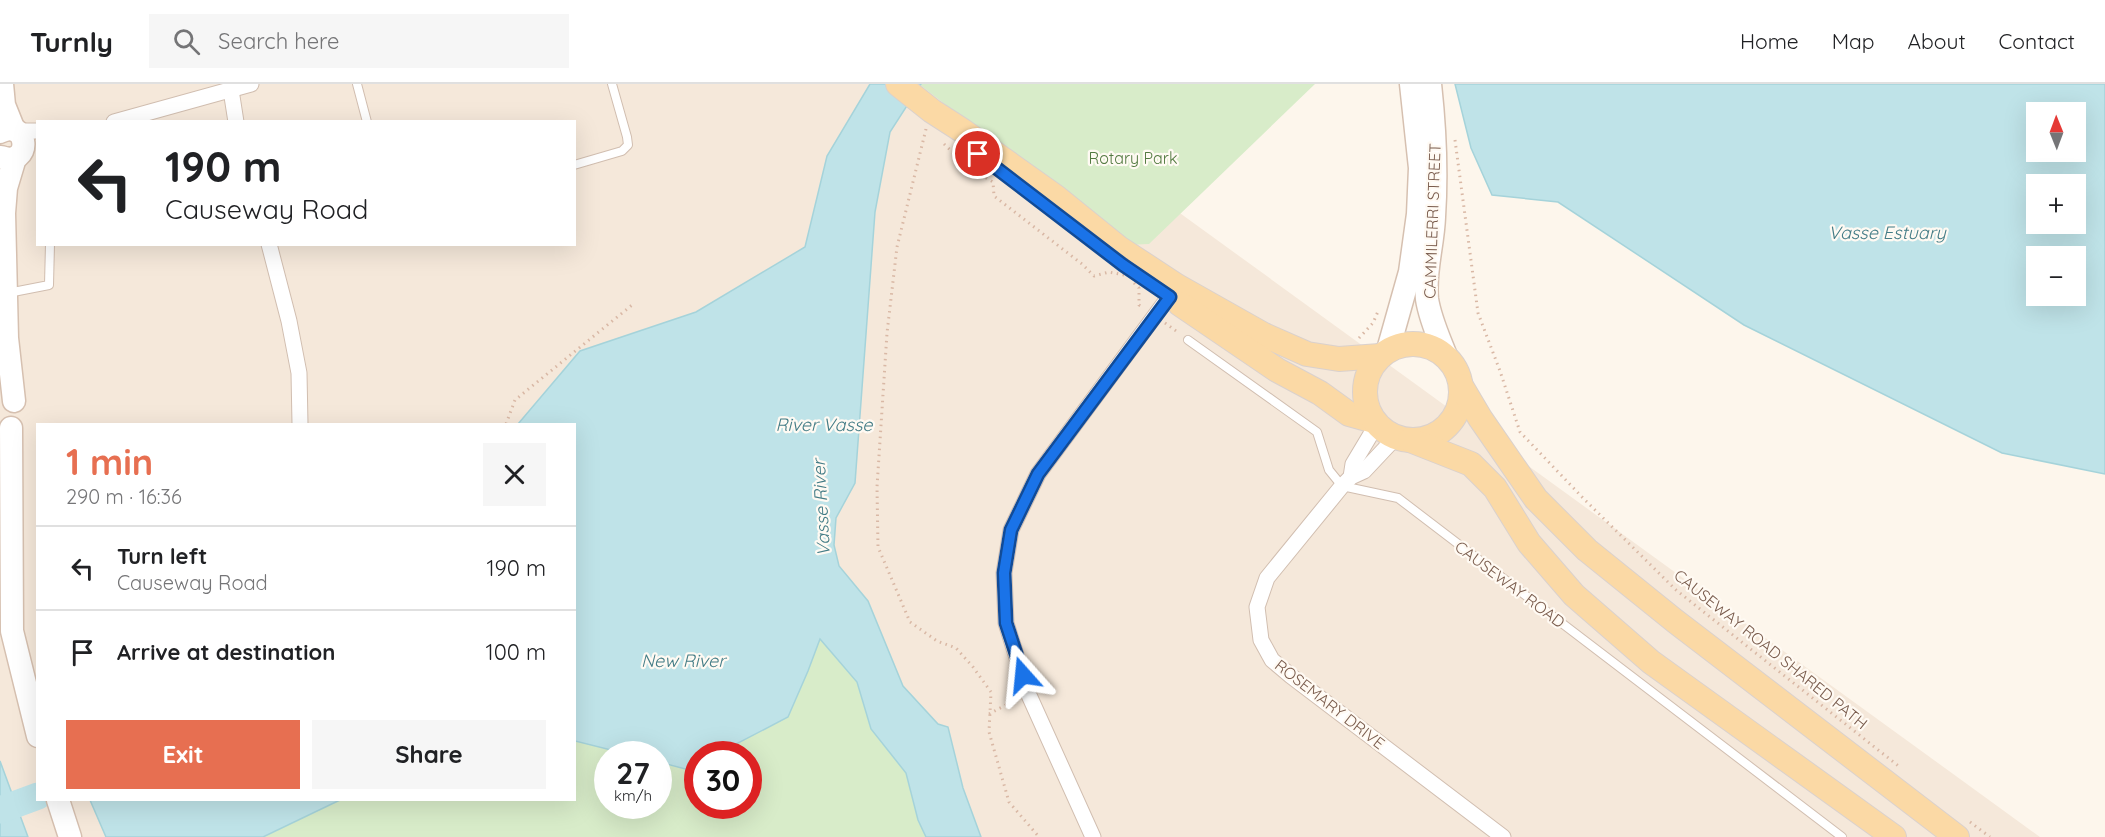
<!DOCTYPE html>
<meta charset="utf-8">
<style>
body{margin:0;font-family:Quicksand,sans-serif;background:#f6f6f6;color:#202124;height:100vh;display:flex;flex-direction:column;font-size:22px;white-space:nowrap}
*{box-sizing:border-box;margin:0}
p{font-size:20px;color:#757577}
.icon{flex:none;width:33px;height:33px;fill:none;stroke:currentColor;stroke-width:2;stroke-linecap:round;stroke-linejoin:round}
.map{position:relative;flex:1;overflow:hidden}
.details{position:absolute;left:36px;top:339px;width:540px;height:378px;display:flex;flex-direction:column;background:#fff;border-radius:0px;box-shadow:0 6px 24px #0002}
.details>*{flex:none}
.hud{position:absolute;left:36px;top:36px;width:540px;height:126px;border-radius:0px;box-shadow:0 6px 24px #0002;background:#fff;color:#202124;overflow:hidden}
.needle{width:39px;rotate:359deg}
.tools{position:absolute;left:2026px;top:18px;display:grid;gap:12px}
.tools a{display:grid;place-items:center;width:60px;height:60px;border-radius:0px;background:#fff;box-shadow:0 6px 24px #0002;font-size:30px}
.speed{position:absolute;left:594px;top:657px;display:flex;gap:12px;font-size:30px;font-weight:700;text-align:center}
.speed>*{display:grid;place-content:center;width:78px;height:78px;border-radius:50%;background:#fff;box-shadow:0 6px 24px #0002;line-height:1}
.speed small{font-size:15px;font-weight:400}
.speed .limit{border:9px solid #d22;background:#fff;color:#111}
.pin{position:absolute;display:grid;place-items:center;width:51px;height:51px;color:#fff;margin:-26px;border:3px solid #fff;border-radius:50%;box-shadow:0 2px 6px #0007}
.me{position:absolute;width:66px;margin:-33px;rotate:342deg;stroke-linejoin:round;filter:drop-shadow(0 0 4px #0008)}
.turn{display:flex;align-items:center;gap:21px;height:126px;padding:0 30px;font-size:27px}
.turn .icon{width:78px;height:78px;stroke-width:2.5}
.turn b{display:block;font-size:42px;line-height:51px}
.round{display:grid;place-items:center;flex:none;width:63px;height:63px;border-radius:0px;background:#f6f6f6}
.headline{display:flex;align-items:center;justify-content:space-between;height:102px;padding:0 30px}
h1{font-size:36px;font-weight:800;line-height:45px;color:#e76f51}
.primary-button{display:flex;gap:12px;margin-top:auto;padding:12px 30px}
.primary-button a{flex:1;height:69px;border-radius:0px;background:#e76f51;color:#fff;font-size:24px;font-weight:800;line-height:69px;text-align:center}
.primary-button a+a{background:#f6f6f6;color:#202124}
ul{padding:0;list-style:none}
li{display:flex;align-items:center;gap:18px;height:84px;padding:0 30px;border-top:2px solid #e0e0e0}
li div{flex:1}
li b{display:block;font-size:22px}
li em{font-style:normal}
header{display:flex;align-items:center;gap:36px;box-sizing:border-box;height:84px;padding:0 30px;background:#fff;border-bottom:2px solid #e0e0e0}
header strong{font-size:28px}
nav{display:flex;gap:33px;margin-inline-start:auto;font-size:21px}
.search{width:420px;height:54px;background:#f6f6f6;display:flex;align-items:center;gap:15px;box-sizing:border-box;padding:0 21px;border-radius:0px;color:#757577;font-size:22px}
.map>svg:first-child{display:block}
.residential{fill:#f5e8da;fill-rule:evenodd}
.green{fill:#d8ecc9}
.water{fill:#bfe3e8;stroke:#a5d3da;stroke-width:1.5;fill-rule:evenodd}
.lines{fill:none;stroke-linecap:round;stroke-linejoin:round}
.river{stroke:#bfe3e8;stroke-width:27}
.lane-casing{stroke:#d1beb0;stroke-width:10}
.street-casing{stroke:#d1beb0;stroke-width:17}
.secondary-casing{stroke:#d6c0b0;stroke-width:25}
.primary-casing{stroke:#dad1cd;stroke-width:26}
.path{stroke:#d9b8a5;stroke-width:3;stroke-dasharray:1.5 4.5;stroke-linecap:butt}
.lane{stroke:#fff;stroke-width:8}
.street{stroke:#fff;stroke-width:15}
.secondary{stroke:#fff;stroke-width:22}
.primary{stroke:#fbd9a5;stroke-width:24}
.route-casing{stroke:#114b97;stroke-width:15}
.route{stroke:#1a73e8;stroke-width:10}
.labels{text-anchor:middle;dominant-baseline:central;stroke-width:4.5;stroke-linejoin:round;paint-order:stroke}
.park-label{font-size:16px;fill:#537a41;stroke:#fffaf3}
.street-label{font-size:16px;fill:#7a5c4d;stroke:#fffaf3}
.water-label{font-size:18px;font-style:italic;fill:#437c86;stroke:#fffaf3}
</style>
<header>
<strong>Turnly</strong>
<div class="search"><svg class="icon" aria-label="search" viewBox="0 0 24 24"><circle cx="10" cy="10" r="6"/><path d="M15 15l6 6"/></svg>Search here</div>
<nav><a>Home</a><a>Map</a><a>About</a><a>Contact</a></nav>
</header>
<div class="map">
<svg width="2105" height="753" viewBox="0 0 2105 753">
<rect width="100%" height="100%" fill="#fdf6ec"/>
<!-- residential -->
<path class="residential" d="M0,0h1002l1038,753h-2040zM38,38h536v122h-536zM38,340h536v376h-536zM608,670h50v52h-50zM698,670h50v52h-50z"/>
<!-- green -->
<g class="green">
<polygon points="919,0 1315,0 1149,160 1125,161"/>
<polygon points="820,555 857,598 871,645 906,689 918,736 926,753 263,753 340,716 574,716 575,657 627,670 608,670 608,722 658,722 659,678 689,686 697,681 698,722 748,722 748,670 717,670 788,633 808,587"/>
</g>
<!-- water -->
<g class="water">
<polygon points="870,0 921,0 890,48 875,128 855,399 836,434 834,461 839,482 868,517 903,602 938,640 948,643 963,704 981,753 926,753 918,736 906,689 871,645 857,598 820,555 808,587 788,633 717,670 698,670 697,681 689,686 659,678 658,670 627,670 575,657 574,340 518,340 580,267 696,228 805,163 827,72"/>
<path d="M1455,0h650v390l-103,-21 -258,-128 -186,-123 -66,-7 -21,-47zM2037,28h39v40h-39zM2037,100h39v40h-39zM2037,172h39v40h-39z"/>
<polygon points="0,677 28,753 0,753"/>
<polygon points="90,716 340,716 263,753 106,753"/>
</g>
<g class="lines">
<!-- river -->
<polyline class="river" points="0,726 38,712"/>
<!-- lane casing -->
<g class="lane-casing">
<g id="lane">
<polyline points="357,0 367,38"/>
<polyline points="574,81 622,67 628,61 627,53 612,0"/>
<polyline points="8,209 49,201 50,160"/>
<polyline points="1188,256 1317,348 1329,386 1342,402 1398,414 1842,753"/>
</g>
</g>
<!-- street casing -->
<g class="street-casing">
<g id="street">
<polyline points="231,6 236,38"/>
<polyline points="114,38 251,0"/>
<polyline points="17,47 38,47"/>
<polyline points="269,160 289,237 299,289 300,340"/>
<polyline points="1396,353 1364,387 1351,393 1342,402 1267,494 1257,523 1261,556 1272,576 1291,592 1503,753"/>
<polyline points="1351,393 1353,380 1377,340"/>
<polyline points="1093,753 1028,609 1006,539 1004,489 1011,446 1038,390 1177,202"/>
</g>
</g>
<!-- secondary casing -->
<g class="secondary-casing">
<g id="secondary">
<polyline points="2,0 4,21 14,46"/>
<path d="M1430,0c5,45 7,88 4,133 -1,28 -10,55 -7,82 3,20 12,39 19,57"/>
<path d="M0,48c29,-15 33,36 1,25"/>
<polyline points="1388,266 1410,188 1418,130 1420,84 1411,0"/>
<polyline points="14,317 7,254 4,129 6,104 15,74"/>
<polyline points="11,344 12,547 38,652"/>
<polyline points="58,716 70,753"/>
</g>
</g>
<!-- primary casing -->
<g class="primary-casing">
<g id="primary">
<polyline points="898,0 932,27 963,47 1056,113 1119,164 1177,202 1264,251 1307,270 1339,275 1380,272"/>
<polyline points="1180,220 1277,286 1320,309 1349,330 1374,337"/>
<circle cx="1413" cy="308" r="48"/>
<polyline points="1461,302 1480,334 1536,415 1587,466 1675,537 1957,753"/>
<polyline points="1410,356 1471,380 1495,404 1529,459 1574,511 1651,578 1894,753"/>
</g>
</g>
<!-- path -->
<g class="path">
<polyline points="926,45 897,163 887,249 877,403 878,463 910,538 937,557 956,564 973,583 991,608 989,648 1009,718 1039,753"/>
<polyline points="1455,56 1478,229 1500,287 1520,348 1583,414 1676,506 1901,684"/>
<polyline points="944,60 968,83 993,98 994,112 1082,180 1094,192 1109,188 1124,191"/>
<polyline points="1134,199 1139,204 1139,221 1143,223"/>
<polyline points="1165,239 1179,249"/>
<polyline points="1359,254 1373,239 1379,225"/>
<polyline points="506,340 515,316 632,221"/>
<polyline points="989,630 1017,615"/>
<polyline points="1970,738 1990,753"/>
</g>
<!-- lane -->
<use href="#lane" class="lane"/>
<!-- street -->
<use href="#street" class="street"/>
<!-- secondary -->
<use href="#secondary" class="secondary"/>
<!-- primary -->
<use href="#primary" class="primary"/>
</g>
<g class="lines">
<!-- route casing -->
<g class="route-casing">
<polyline id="route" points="978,70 1123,181 1170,213 1038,390 1011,446 1004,489 1006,539 1023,591"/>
</g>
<!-- route -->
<use href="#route" class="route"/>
</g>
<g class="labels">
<!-- park labels -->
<g class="park-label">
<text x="1133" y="74">Rotary Park</text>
</g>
<!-- street labels -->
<g class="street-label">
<text transform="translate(1432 137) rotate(-88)">CAMMILERRI STREET</text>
<text transform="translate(1510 500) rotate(37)">CAUSEWAY ROAD</text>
<text transform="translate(1771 565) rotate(39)">CAUSEWAY ROAD SHARED PATH</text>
<text transform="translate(1330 620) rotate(38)">ROSEMARY DRIVE</text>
</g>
<!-- water labels -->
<g class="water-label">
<text x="1887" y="148">Vasse Estuary</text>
<text x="824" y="340">River Vasse</text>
<text transform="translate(821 424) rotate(-93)">Vasse River</text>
<text x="683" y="576">New River</text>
</g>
</g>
</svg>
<div class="tools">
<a><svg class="needle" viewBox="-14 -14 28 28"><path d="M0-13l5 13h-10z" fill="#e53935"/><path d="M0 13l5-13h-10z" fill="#757577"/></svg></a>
<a>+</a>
<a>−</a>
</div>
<div class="speed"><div>27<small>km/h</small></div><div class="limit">30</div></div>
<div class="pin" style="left:978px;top:70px;background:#d93025"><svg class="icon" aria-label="arrive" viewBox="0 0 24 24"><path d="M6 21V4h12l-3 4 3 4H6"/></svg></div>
<svg class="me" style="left:1023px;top:591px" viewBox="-20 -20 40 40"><path d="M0-17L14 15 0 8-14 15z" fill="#1a73e8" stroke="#fff" stroke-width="4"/></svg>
<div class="hud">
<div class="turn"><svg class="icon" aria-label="left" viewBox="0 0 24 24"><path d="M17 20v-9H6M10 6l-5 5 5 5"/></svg><div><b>190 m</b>Causeway Road</div></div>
</div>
<section class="details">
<div class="headline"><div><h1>1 min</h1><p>290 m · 16:36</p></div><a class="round"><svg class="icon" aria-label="close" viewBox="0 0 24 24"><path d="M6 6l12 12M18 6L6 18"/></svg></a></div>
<ul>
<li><svg class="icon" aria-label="left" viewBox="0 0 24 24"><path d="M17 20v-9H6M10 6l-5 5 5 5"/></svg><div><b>Turn left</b><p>Causeway Road</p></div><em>190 m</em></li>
<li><svg class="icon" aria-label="arrive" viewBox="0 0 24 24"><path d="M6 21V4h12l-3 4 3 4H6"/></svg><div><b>Arrive at destination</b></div><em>100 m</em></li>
</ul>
<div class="primary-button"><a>Exit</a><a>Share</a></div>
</section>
</div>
